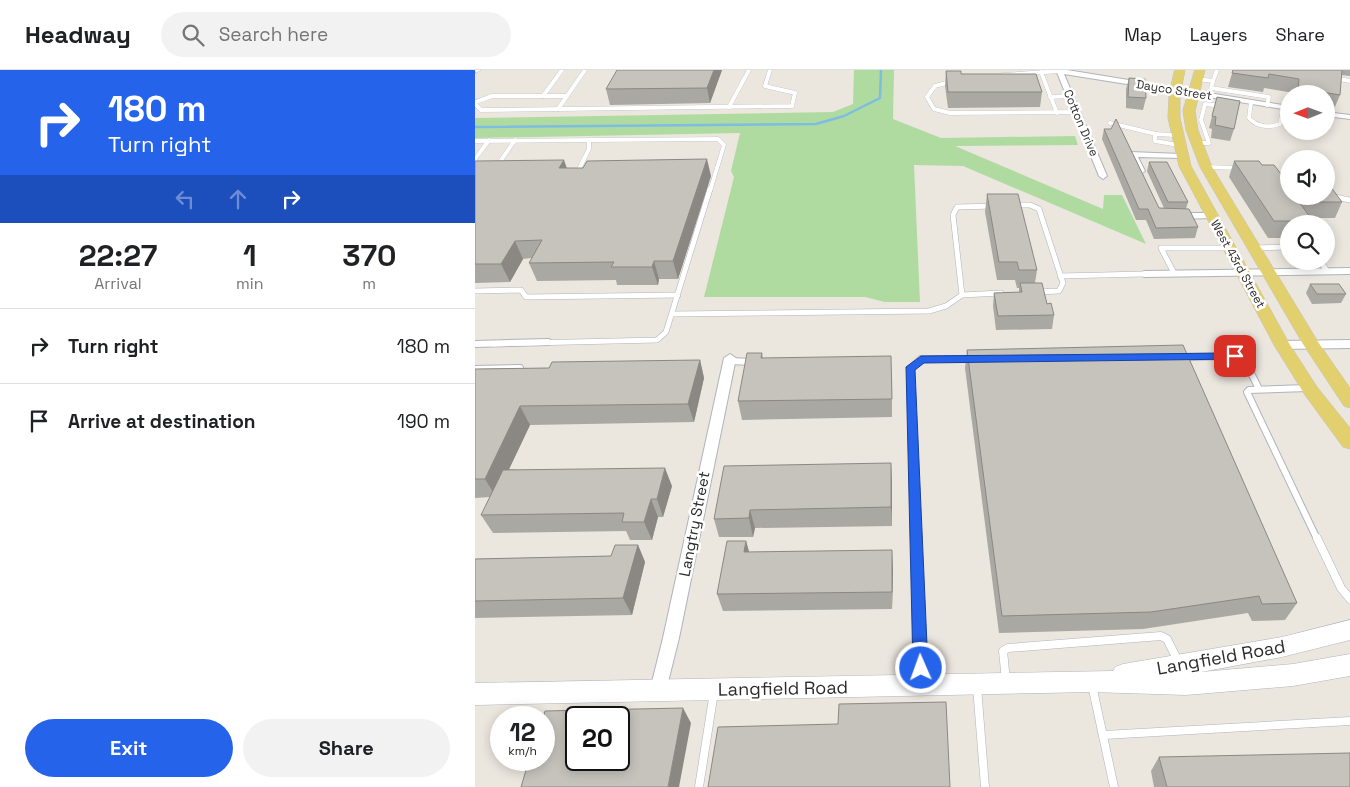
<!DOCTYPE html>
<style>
body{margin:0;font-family:"Space Grotesk",sans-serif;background:#f2f2f2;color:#202124;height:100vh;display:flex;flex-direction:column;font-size:19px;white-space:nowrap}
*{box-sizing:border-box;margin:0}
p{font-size:16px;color:#757577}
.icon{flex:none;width:28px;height:28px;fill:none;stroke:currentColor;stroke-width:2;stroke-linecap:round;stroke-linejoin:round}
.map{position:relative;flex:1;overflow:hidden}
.details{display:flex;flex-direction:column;background:#fff;width:475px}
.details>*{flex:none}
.top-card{background:#2563eb;color:#fff;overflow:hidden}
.needle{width:32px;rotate:269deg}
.controls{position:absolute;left:805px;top:15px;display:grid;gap:10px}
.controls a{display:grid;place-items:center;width:55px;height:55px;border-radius:50%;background:#fff;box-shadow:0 2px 12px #0003;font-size:25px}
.speed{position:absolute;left:15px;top:636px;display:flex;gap:10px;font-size:25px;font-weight:700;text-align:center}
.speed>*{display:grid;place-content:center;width:65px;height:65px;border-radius:50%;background:#fff;box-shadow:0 2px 12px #0003;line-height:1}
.speed small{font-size:12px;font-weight:400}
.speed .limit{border:2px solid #111;border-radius:8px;background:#fff;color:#111}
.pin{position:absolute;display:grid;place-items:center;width:42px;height:42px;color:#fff;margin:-21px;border-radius:10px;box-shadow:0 2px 8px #0006}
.me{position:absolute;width:55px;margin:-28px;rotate:358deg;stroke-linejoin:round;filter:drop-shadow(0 0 4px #0008)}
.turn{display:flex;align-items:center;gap:18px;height:105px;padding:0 25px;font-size:22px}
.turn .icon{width:65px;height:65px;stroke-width:2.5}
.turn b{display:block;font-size:35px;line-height:42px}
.lanes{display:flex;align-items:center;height:48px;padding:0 25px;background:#0003;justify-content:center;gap:25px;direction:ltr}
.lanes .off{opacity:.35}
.eta{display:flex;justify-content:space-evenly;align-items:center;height:85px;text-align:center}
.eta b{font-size:30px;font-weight:600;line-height:35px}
.button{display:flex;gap:10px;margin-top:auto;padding:10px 25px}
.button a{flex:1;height:58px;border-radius:30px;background:#2563eb;color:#fff;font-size:20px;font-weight:600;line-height:58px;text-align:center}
.button a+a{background:#f2f2f2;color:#202124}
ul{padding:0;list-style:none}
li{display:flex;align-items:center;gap:15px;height:75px;padding:0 25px;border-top:1px solid #e0e0e0}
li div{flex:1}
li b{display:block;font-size:19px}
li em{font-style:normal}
header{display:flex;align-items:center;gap:30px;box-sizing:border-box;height:70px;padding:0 25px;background:#fff;border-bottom:1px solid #e0e0e0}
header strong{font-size:24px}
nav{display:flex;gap:28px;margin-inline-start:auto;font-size:18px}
.search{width:350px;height:45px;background:#f2f2f2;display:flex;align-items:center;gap:12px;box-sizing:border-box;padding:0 18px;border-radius:28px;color:#757577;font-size:19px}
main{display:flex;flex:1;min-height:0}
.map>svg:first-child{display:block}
.green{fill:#afdba1}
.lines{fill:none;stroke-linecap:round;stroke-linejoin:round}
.stream{stroke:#7dbde1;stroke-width:2.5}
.lane-far3-casing{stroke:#b1b3bc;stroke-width:4.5}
.lane-far2-casing{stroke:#b1b3bc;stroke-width:6}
.lane-far1-casing{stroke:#b1b3bc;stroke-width:8}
.lane-casing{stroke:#b1b3bc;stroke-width:9}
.street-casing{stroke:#b1b3bc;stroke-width:2}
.secondary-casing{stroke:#b1b3bc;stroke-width:1}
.primary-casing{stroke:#c3c3c3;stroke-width:1}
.lane-far3{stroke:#fff;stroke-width:4}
.lane-far2{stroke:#fff;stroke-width:5}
.lane-far1{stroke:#fff;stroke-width:6}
.lane{stroke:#fff;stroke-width:8}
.street{fill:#fff;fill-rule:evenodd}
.secondary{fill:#fff;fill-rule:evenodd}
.primary{fill:#e1d06d;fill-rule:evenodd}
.wall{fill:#aaa8a3}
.shaded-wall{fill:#8b8884}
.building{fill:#c6c3bd;stroke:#8b8884;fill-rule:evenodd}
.route{fill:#2563eb;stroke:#184099}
.labels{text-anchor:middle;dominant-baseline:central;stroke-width:5;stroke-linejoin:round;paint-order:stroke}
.far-street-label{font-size:12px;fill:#2a2a2a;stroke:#fff}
.street-label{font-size:15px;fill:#2a2a2a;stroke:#fff}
.near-street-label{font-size:18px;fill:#2a2a2a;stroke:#fff}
</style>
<header>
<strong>Headway</strong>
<div class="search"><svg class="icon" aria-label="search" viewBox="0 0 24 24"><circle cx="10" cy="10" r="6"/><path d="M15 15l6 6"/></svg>Search here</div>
<nav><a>Map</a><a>Layers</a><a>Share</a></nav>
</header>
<main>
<section class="details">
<div class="top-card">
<div class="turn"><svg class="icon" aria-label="right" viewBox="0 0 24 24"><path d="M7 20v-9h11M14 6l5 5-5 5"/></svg><div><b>180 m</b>Turn right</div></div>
<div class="lanes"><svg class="icon off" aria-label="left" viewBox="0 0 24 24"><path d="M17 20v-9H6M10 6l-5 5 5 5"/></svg><svg class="icon off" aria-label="ahead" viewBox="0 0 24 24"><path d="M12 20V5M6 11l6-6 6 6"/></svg><svg class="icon" aria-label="right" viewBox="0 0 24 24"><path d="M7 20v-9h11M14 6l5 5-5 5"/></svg></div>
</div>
<div class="eta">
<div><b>22:27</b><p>Arrival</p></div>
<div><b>1</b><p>min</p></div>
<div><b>370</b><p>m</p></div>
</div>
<ul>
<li><svg class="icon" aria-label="right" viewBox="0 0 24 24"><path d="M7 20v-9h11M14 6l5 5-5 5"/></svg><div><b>Turn right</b></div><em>180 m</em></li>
<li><svg class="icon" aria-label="arrive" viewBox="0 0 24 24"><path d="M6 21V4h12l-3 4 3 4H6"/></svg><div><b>Arrive at destination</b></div><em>190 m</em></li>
</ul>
<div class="button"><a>Exit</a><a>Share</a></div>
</section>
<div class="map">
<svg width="875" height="717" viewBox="0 0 875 717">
<rect width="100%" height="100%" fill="#ebe6de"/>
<!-- green -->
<polygon class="green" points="379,0 419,0 418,49 466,68 600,66 603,75 480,76 628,139 629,125 647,125 671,174 488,96 439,95 445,232 410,232 390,227 229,227 259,107 256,101 265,63 0,68 0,48 358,42 378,34"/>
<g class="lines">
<!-- stream -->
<polyline class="stream" points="0,57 341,54 369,46 405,28 406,0"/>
<!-- lane-far3 casing -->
<g class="lane-far3-casing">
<g id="lane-far3">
<polyline points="566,2 582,43"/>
<polyline points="528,5 585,1"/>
<polyline points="859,8 875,11"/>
<polyline points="722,9 738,11 742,0"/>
<polyline points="479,11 460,16 452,27 459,39 475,43 601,42"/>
<polyline points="738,11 736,18 794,27 792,35"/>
<polyline points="68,26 87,0"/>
<polyline points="575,27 595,26"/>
<polyline points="0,32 17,26 92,26"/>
<path d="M776,32l-2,16c8,9 20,10 31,6l4,-17"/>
<polyline points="0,34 6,40 317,36 320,23 290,16 295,0"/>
<polyline points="254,37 274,0"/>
<polyline points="83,39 110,0"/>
<polyline points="635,53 681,64"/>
<polyline points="699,65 680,64 680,71 703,75"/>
<polyline points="0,71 243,69 249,75 235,121"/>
<polyline points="722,73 734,73 726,50 730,34 747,36"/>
<polyline points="0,89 14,70"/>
<polyline points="22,96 40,70"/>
<polyline points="731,97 765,98"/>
<polyline points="102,103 114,79 114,70"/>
</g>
</g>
<!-- lane-far2 casing -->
<g class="lane-far2-casing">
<g id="lane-far2">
<polyline points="851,125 875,130"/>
<polyline points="539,135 555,135 564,139 588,213 584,221 561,222"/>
<polyline points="779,178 814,177"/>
<polyline points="845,191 852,201"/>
<polyline points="699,203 686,178 754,178"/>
<polyline points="585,206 669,204"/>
<polyline points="0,221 46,220 51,227 203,225"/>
<polyline points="487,225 526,223"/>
<polyline points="197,244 454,241 471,236 487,225 478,145 482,137 519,136"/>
<polyline points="17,274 182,270 191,262 235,119"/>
</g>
</g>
<!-- lane-far1 casing -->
<g class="lane-far1-casing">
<g id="lane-far1">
<polyline points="0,274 73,272"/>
<polyline points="706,287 760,286 773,297 784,319"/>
<polyline points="254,291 278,292"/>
<polyline points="0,299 45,298"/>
<polyline points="833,318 774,320 772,322 842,469"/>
<polyline points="441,469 435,299 446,289 499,289"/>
</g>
</g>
<!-- lane casing -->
<g class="lane-casing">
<g id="lane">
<polyline points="441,468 446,612"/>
<polyline points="842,468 866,518 875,529"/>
<polyline points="531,611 528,581 533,578 686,566 692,569 704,593"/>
<polyline points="617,615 639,717"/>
<polyline points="502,617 510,717"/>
<polyline points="629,665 875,651"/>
<polyline points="224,717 239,622"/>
</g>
</g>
<!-- street casing -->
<g class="street-casing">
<g id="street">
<polygon points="581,0 592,0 814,36 814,40 589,4 632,106 628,109 624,106"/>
<polygon points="851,42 875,45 875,49 851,46"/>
<polygon points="655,82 706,84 710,86 706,88 663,87 670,101 666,104 662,101 654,84"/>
<polygon points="736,143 739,144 739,148 701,149 696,146 701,143"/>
<polygon points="875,198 875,204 669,207 664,204 669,201"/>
<polygon points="875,270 875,278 807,279 801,275 807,271"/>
<polygon points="255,284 261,288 204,568 191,620 189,626 183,628 177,626 175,620 188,568 249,288"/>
</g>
</g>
<!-- secondary casing -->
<g class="secondary-casing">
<g id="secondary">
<polygon points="0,0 6,0 1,3"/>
<polygon points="875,550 875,570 807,587 726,602 818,594 875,584 875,606 818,616 711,625 616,622 0,635 0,613 638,601 640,597 648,594 807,567"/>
</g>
</g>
<!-- primary casing -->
<g class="primary-casing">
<g id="primary">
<polygon points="700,0 710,0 705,25 705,48 716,96 815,275 842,317 875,358 875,379 868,377 830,325 799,275 704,96 693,48 694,25"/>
<polygon points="720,0 730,0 720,41 723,60 737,97 843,272 875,318 875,338 869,336 828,274 725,97 711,60 708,41"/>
</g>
</g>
<!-- lane-far3 -->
<use href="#lane-far3" class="lane-far3"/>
<!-- lane-far2 -->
<use href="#lane-far2" class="lane-far2"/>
<!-- lane-far1 -->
<use href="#lane-far1" class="lane-far1"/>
<!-- lane -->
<use href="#lane" class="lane"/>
<!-- street -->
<use href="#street" class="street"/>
<!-- secondary -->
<use href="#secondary" class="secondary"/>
<!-- primary -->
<use href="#primary" class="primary"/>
</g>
<!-- wall -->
<g class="wall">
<polygon points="247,0 235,33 135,35 131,19"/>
<polygon points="758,0 875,0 875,6 866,5 865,25 859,39 851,38 851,24 819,24 819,23 789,18 788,22 753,17"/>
<polygon points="471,1 567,22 565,37 473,38 470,16"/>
<polygon points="654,8 671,28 668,40 651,38 651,19"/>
<polygon points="742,27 759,59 755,71 736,68 737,59 734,58"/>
<polygon points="629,59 684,138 689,138 672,101 674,92 713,132 711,139 723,157 720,168 679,169 671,150 661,150 627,69"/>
<polygon points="0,91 92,98 236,106 203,209 184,209 183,215 142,215 141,210 62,211 54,193 57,188 48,189 35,212 0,213"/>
<polygon points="759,91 787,95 814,126 867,132 860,148 836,148 838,151 836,154 814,154 814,168 793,168 754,107"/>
<polygon points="512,124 562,200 560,213 579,245 577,259 521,260 518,236 519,223 544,222 544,218 542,218 540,210 522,210 510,142"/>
<polygon points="835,214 871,224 866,233 837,234 831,223"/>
<polygon points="492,280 822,533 810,550 777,551 773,543 668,559 524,563 490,298"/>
<polygon points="287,283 288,288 417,305 417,347 267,350 263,331"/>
<polygon points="225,290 229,308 219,352 55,355 34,399 197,416 188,447 183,447 177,470 155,470 151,461 18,463 6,445 15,427 0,428 0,299 74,298"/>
<polygon points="416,393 417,456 280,458 278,467 244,467 239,449"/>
<polygon points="271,471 274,482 418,498 417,539 248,541 242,524"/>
<polygon points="163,475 170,492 157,545 0,548 0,489 136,486"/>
<polygon points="684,687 875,717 679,717 676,701"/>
</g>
<!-- shaded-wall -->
<g class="shaded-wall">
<polygon points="239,0 247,0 235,33 232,18"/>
<polygon points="232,89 236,106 203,209 198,191"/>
<polygon points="89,90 95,107 84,98"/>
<polygon points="40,171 48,189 35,212 26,194"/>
<polygon points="179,191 184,209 183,215 177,197"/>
<polygon points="225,290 229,308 219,352 213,334"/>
<polygon points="45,336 55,355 21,427 10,409"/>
<polygon points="416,393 417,412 417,456 416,437"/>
<polygon points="190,398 197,416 188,447 182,429"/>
<polygon points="176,429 183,447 177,470 169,452"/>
<polygon points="275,440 280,458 278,467 274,448"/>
<polygon points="271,471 276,489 269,482"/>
<polygon points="163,475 170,492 157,545 148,528"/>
<polygon points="417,480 418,498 417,539"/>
<polygon points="208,638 216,653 204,717 193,717"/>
</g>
<!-- building -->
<g class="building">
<polygon points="142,0 239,0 232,18 131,19"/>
<polygon points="758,0 867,0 865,25 823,18 824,9 794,4 793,8 757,3"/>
<polygon points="471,1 486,1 486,4 561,4 567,22 473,22"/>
<polygon points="654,8 670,9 671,28 653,27"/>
<polygon points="742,27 765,31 759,59 740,55 741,47 737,46"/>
<polygon points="641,49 684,138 714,139 723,157 681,158 673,139 664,139 629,59 636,59"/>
<polygon points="232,89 198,191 179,191 177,197 136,197 139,192 54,193 67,170 40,171 26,194 0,194 0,91 89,90 84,98 108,98 112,91"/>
<polygon points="759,91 784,91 787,95 799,95 814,114 814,126 851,126 851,117 855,116 867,132 824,132 838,151 799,151"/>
<polygon points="674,92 692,92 713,132 693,132"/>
<polygon points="512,124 543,124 562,200 544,200 542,192 524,192"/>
<polygon points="545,213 567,213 572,234 576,233 579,245 523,246 519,223 547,222"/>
<polygon points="835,214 864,214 871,224 842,224"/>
<polygon points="708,275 822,533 787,534 784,526 676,542 527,546 492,280"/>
<polygon points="272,283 287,283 286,288 416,286 417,329 263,331"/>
<polygon points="225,290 213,334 45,336 10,409 0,409 0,299 74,298 77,292"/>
<polygon points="416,393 416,437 275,440 274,448 239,449 249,396"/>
<polygon points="190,398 182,429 176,429 169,452 147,452 149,443 6,445 28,400"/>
<polygon points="252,471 271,471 269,482 417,480 417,522 242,524"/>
<polygon points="140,475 163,475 148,528 0,531 0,489 136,486"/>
<polygon points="471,632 475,717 233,717 243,657 363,654 364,634"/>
<path d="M208,638l-15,79h-147l8,-27h15v-42h-1l2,-7zM101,648h43v42h-43z"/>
<polygon points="875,683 875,717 692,717 684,687"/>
</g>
<!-- route -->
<polygon class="route" points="760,283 764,284 764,289 449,293 440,300 453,598 451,603 446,605 440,603 438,598 431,297 446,286"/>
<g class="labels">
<!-- far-street labels -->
<g class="far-street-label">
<text transform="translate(699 20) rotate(9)">Dayco Street</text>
<text transform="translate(606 53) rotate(67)">Cotton Drive</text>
<text transform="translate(763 194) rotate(61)">West 43rd Street</text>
</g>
<!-- street labels -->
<g class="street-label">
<text transform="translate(219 454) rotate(-79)">Langtry Street</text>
</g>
<!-- near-street labels -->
<g class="near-street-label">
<text transform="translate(746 587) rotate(-10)">Langfield Road</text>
<text transform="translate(308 618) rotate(-1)">Langfield Road</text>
</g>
</g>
</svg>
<div class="controls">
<a><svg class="needle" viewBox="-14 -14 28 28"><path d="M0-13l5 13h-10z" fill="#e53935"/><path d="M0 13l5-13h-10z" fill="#757577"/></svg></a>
<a><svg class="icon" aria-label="sound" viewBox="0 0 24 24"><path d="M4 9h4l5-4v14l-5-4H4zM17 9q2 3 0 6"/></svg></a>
<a><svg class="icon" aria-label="search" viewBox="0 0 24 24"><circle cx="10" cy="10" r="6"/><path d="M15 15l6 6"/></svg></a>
</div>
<div class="speed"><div>12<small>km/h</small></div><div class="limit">20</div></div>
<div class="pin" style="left:760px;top:286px;background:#d93025"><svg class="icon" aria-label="arrive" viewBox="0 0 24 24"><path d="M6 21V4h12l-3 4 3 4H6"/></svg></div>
<svg class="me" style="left:446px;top:598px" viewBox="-20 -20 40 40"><circle r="17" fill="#2563eb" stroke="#fff" stroke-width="3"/><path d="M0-11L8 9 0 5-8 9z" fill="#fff"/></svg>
</div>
</main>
